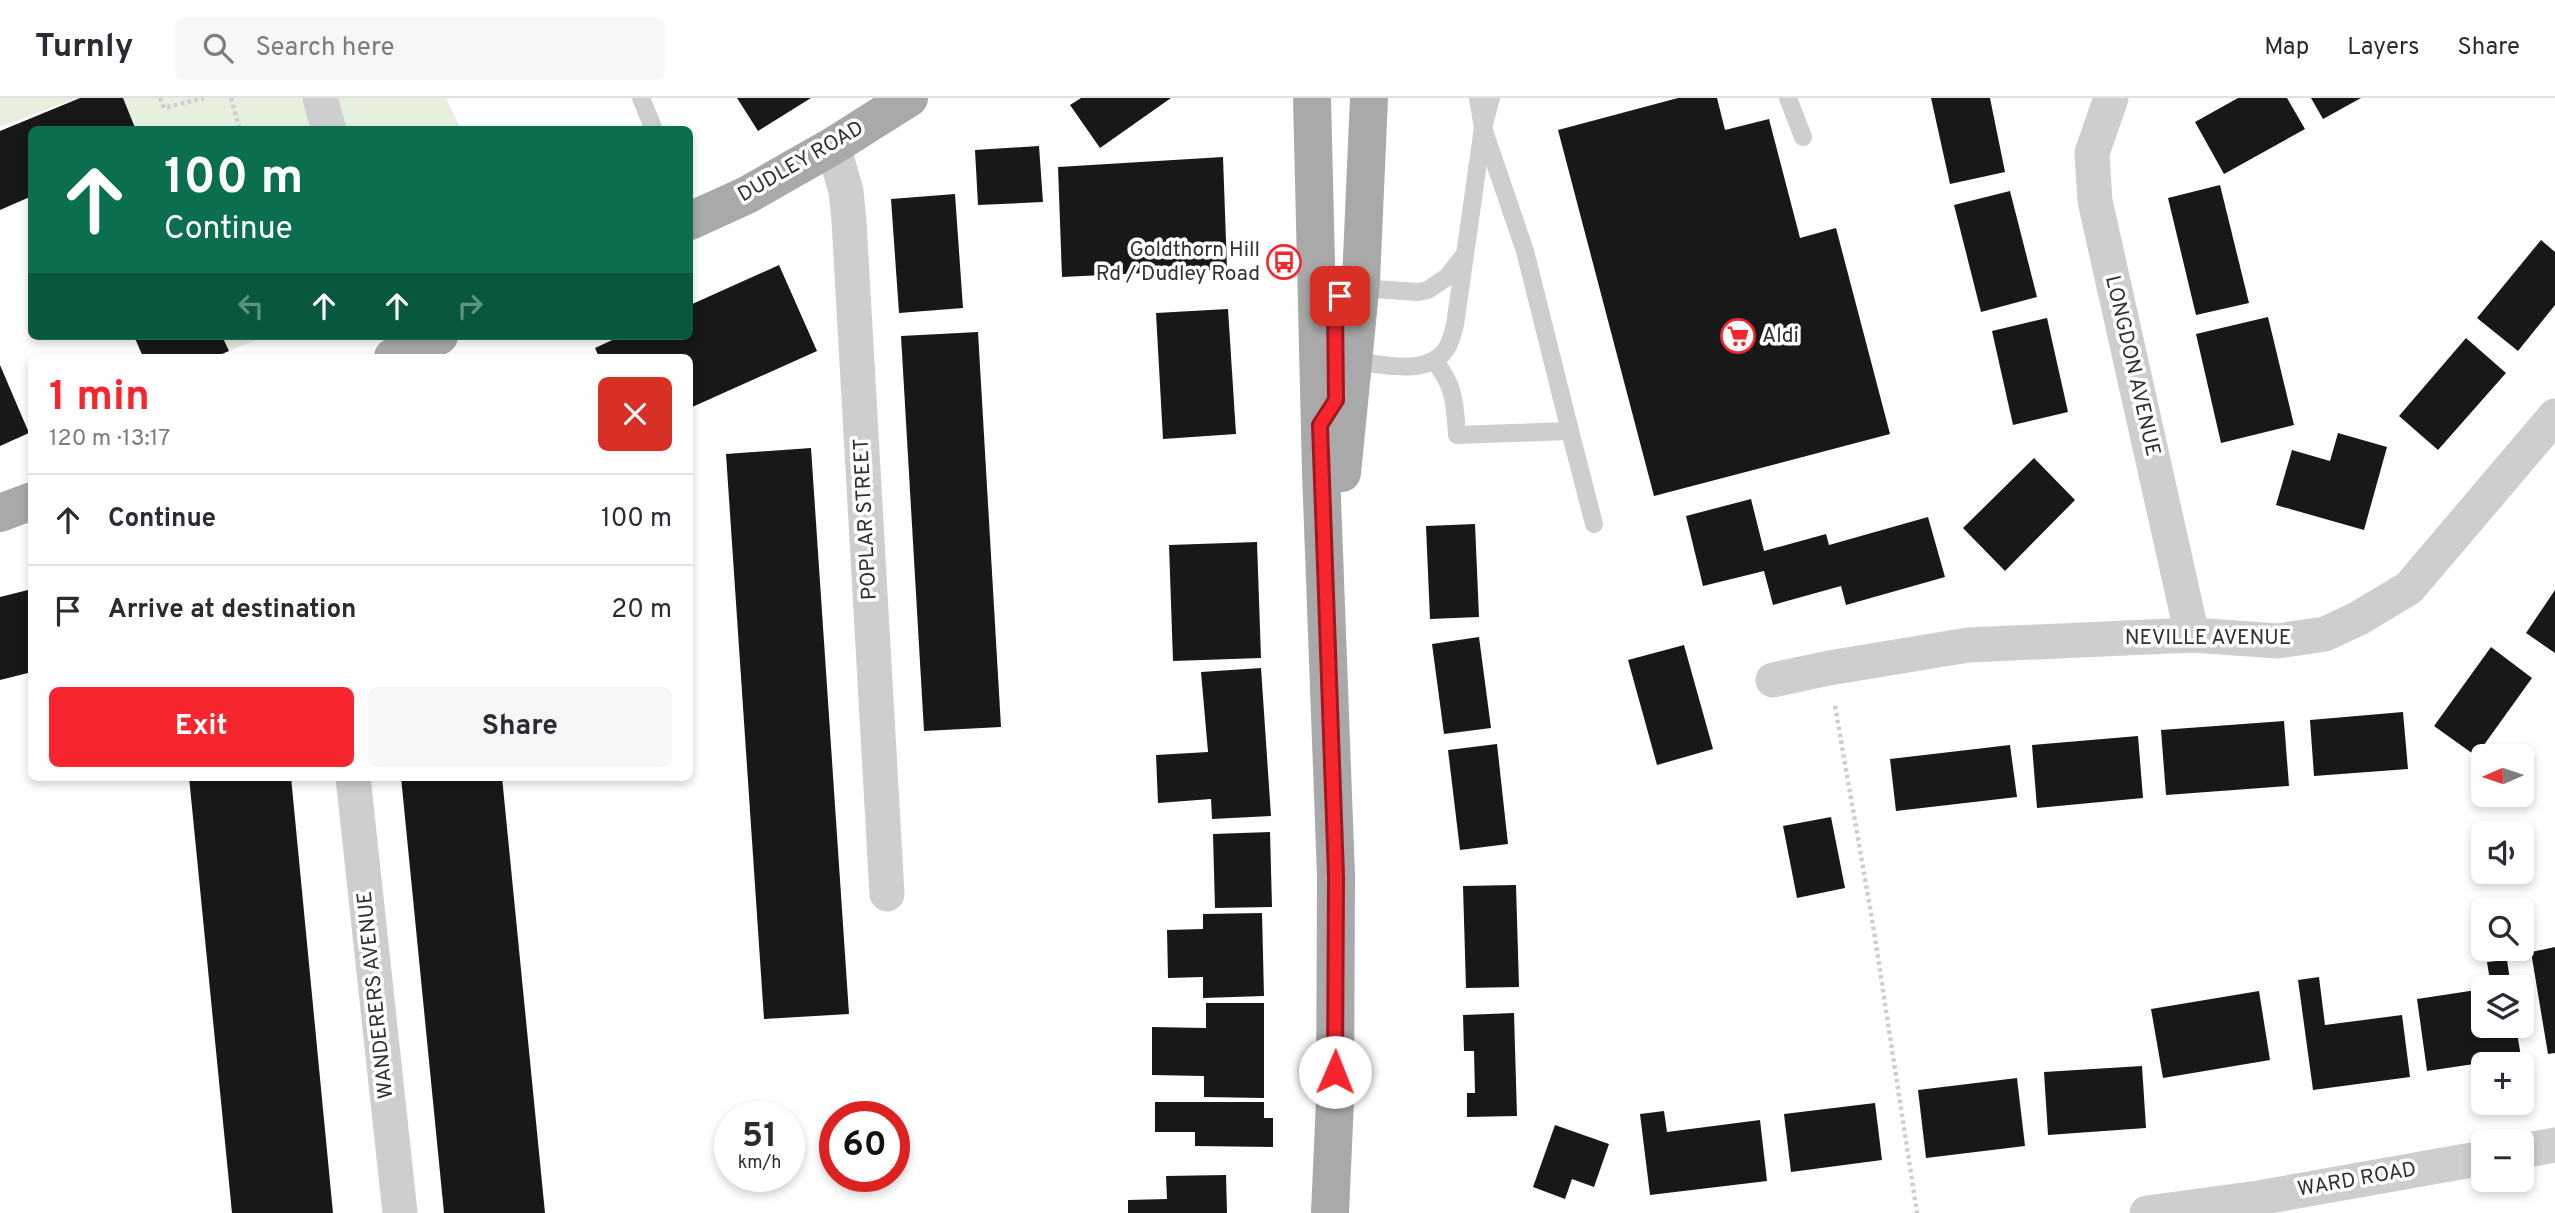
<!DOCTYPE html>
<meta charset="utf-8">
<style>
body{margin:0;font-family:Overpass,sans-serif;background:#f7f7f7;color:#2b2b33;height:100vh;display:flex;flex-direction:column;font-size:26px;white-space:nowrap}
*{box-sizing:border-box;margin:0}
p{font-size:23px;color:#7c7c81}
.icon{flex:none;width:38px;height:38px;fill:none;stroke:currentColor;stroke-width:2;stroke-linecap:round;stroke-linejoin:round}
.map{position:relative;flex:1;overflow:hidden}
.details{position:absolute;left:28px;top:256px;width:665px;height:427px;display:flex;flex-direction:column;background:#fff;border-radius:10px;box-shadow:0 4px 10px #0003}
.details>*{flex:none}
.hud{position:absolute;left:28px;top:28px;width:665px;height:214px;border-radius:10px;box-shadow:0 4px 10px #0003;background:#0b6e4f;color:#fff;overflow:hidden}
.needle{width:46px;rotate:267deg}
.buttons{position:absolute;left:2471px;top:646px;display:grid;gap:14px}
.buttons a{display:grid;place-items:center;width:63px;height:63px;border-radius:10px;background:#fff;box-shadow:0 4px 10px #0003;font-size:35px}
.speed{position:absolute;left:714px;top:1003px;display:flex;gap:14px;font-size:35px;font-weight:700;text-align:center}
.speed>*{display:grid;place-content:center;width:91px;height:91px;border-radius:50%;background:#fff;box-shadow:0 4px 10px #0003;line-height:1}
.speed small{font-size:18px;font-weight:400}
.speed .limit{border:10px solid #d22;background:#fff;color:#111}
.pin{position:absolute;display:grid;place-items:center;width:60px;height:60px;color:#fff;margin:-30px;border-radius:14px;box-shadow:0 4px 10px #0006}
.me{position:absolute;width:77px;margin:-38px;rotate:1deg;stroke-linejoin:round;filter:drop-shadow(0 0 5px #0008)}
.turn{display:flex;align-items:center;gap:24px;height:147px;padding:0 21px;font-size:32px}
.turn .icon{width:91px;height:91px;stroke-width:2.5}
.turn b{display:block;font-size:49px;line-height:60px}
.lanes{display:flex;align-items:center;height:66px;padding:0 21px;background:#0003;justify-content:center;gap:35px;direction:ltr}
.lanes .off{opacity:.35}
.round{display:grid;place-items:center;flex:none;width:74px;height:74px;border-radius:10px;background:#f7f7f7}
.head{display:flex;align-items:center;justify-content:space-between;height:119px;padding:0 21px}
h1{font-size:42px;font-weight:700;line-height:52px;color:#f7252e}
.cta{display:flex;gap:14px;margin-top:auto;padding:14px 21px}
.cta a{flex:1;height:80px;border-radius:10px;background:#f7252e;color:#fff;font-size:28px;font-weight:700;line-height:80px;text-align:center}
.cta a+a{background:#f7f7f7;color:#2b2b33}
ul{padding:0;list-style:none}
li{display:flex;align-items:center;gap:21px;height:91px;padding:0 21px;border-top:2px solid #e1e1e2}
li div{flex:1}
li b{display:block;font-size:26px}
li em{font-style:normal}
header{display:flex;align-items:center;gap:42px;box-sizing:border-box;height:98px;padding:0 35px;background:#fff;border-bottom:2px solid #e1e1e2}
header strong{font-size:33px}
nav{display:flex;gap:38px;margin-inline-start:auto;font-size:24px}
.search{width:490px;height:63px;background:#f7f7f7;display:flex;align-items:center;gap:18px;box-sizing:border-box;padding:0 24px;border-radius:10px;color:#7c7c81;font-size:26px}
.map>svg:first-child{display:block}
.green{fill:#e7efdf}
.building{fill:#181818}
.lines{fill:none;stroke-linecap:round;stroke-linejoin:round}
.path{stroke:#cecece;stroke-width:4.5;stroke-dasharray:3.5 3.5;stroke-linecap:butt}
.lane{stroke:#cecece;stroke-width:18}
.street{stroke:#cecece;stroke-width:35}
.primary{stroke:#a9a9a9;stroke-width:38}
.route-casing{stroke:#a1181e;stroke-width:18}
.route{stroke:#f7252e;stroke-width:12}
.labels{text-anchor:middle;dominant-baseline:central;stroke-width:7;stroke-linejoin:round;paint-order:stroke}
.street-label{font-size:21px;fill:#313131;stroke:#fff}
.poi-label{font-size:21px;fill:#313131;stroke:#fff;text-anchor:end}
</style>
<header>
<strong>Turnly</strong>
<div class="search"><svg class="icon" aria-label="search" viewBox="0 0 24 24"><circle cx="10" cy="10" r="6"/><path d="M15 15l6 6"/></svg>Search here</div>
<nav><a>Map</a><a>Layers</a><a>Share</a></nav>
</header>
<div class="map">
<svg width="2555" height="1115" viewBox="0 0 2555 1115">
<rect width="100%" height="100%" fill="#fff"/>
<!-- green -->
<g class="green">
<polygon points="0,0 77,0 0,29"/>
<polygon points="123,0 446,0 461,31 136,31"/>
<polygon points="222,238 265,238 229,253"/>
</g>
<!-- building -->
<g class="building">
<polygon points="80,0 123,0 136,32 32,32 32,98 0,112 0,33"/>
<polygon points="737,0 811,0 758,33"/>
<polygon points="1081,0 1171,0 1100,50 1070,7"/>
<polygon points="1678,0 1717,0 1725,32 1769,21 1800,140 1836,130 1890,336 1654,398 1558,32"/>
<polygon points="1931,0 1990,0 2005,74 1950,86"/>
<polygon points="2238,0 2287,0 2305,31 2224,76 2195,24"/>
<polygon points="2311,0 2361,0 2323,21"/>
<polygon points="1039,48 1043,104 978,107 975,52"/>
<polygon points="1223,59 1227,171 1062,179 1058,69"/>
<polygon points="2220,87 2249,205 2196,217 2168,100"/>
<polygon points="2010,93 2037,199 1981,214 1954,107"/>
<polygon points="955,96 963,210 899,215 891,101"/>
<polygon points="2541,142 2555,154 2555,207 2518,253 2477,220"/>
<polygon points="779,167 817,253 690,310 690,259 599,259 595,250 621,238 690,238 690,207"/>
<polygon points="1228,211 1236,336 1163,341 1156,215"/>
<polygon points="2268,219 2294,327 2221,345 2196,236"/>
<polygon points="2047,220 2068,314 2013,327 1992,233"/>
<polygon points="978,234 1001,629 924,633 901,238"/>
<polygon points="134,238 222,238 229,253 215,259 143,259"/>
<polygon points="2466,240 2506,275 2438,352 2399,318"/>
<polygon points="0,267 29,335 0,348"/>
<polygon points="2338,335 2387,349 2364,432 2276,407 2292,352 2330,363"/>
<polygon points="811,350 849,916 764,921 726,356"/>
<polygon points="2034,360 2075,402 2005,473 1963,430"/>
<polygon points="1751,401 1764,453 1826,436 1829,447 1928,419 1945,479 1846,507 1841,488 1773,507 1764,473 1703,488 1686,418"/>
<polygon points="1475,426 1479,519 1430,521 1426,428"/>
<polygon points="1257,444 1261,560 1173,563 1169,447"/>
<polygon points="32,491 32,574 0,582 0,499"/>
<polygon points="2555,492 2555,555 2526,535"/>
<polygon points="1479,539 1491,630 1444,636 1432,546"/>
<polygon points="1684,547 1713,651 1657,667 1628,562"/>
<polygon points="2491,549 2532,580 2476,658 2434,628"/>
<polygon points="1261,570 1271,718 1212,721 1211,701 1158,705 1156,657 1208,654 1201,574"/>
<polygon points="2403,614 2408,671 2314,678 2310,622"/>
<polygon points="2284,623 2289,688 2166,697 2161,632"/>
<polygon points="2138,638 2143,700 2037,710 2032,647"/>
<polygon points="1497,646 1508,746 1460,752 1448,652"/>
<polygon points="2010,647 2017,699 1896,713 1890,661"/>
<polygon points="189,679 291,679 333,1115 232,1115"/>
<polygon points="401,679 502,679 545,1115 444,1115"/>
<polygon points="1831,719 1845,790 1797,800 1783,728"/>
<polygon points="1270,734 1272,809 1215,810 1213,736"/>
<polygon points="1516,787 1519,889 1466,890 1463,788"/>
<polygon points="1262,815 1264,898 1203,900 1203,879 1168,880 1167,832 1203,831 1203,816"/>
<polygon points="2555,849 2555,955 2548,956 2531,854"/>
<polygon points="2507,862 2511,889 2491,889 2487,864"/>
<polygon points="2319,879 2325,927 2402,917 2410,979 2313,992 2298,882"/>
<polygon points="2483,891 2483,928 2516,928 2521,959 2427,973 2417,901"/>
<polygon points="2259,893 2270,962 2163,980 2151,911"/>
<polygon points="1206,905 1264,905 1264,1000 1204,999 1204,978 1152,977 1152,929 1206,930"/>
<polygon points="1514,915 1517,1018 1467,1019 1467,995 1475,995 1474,953 1464,953 1463,917"/>
<polygon points="2142,968 2146,1030 2048,1037 2044,974"/>
<polygon points="2017,980 2025,1048 1926,1060 1918,992"/>
<polygon points="1155,1004 1264,1004 1264,1020 1273,1020 1273,1049 1195,1048 1195,1034 1155,1034"/>
<polygon points="1875,1005 1882,1062 1791,1074 1784,1016"/>
<polygon points="1664,1013 1667,1034 1760,1022 1767,1083 1650,1097 1640,1016"/>
<polygon points="1555,1027 1609,1046 1594,1089 1572,1081 1565,1101 1533,1089"/>
<polygon points="1226,1077 1227,1115 1128,1115 1128,1102 1167,1101 1166,1078"/>
</g>
<g class="lines">
<!-- path -->
<g class="path">
<polyline points="160,0 164,10 204,0"/>
<polyline points="231,0 240,32"/>
<polyline points="1835,608 1873,827 1917,1115"/>
</g>
<!-- lane -->
<g class="lane">
<polyline points="641,0 654,32"/>
<polyline points="1788,0 1803,39"/>
<polyline points="1335,230 1335,208 1340,198 1360,190 1418,194 1428,192 1447,179 1465,156"/>
<path d="M1353,263c29,3 78,17 95,-15 3,-6 5,-14 7,-21l28,-197 8,-30"/>
<path d="M1434,263c21,24 21,44 23,74l113,-4 -45,-180 -42,-123 -5,-30"/>
<polyline points="1570,333 1594,426"/>
</g>
<!-- street -->
<g class="street">
<polyline points="320,0 329,32"/>
<polyline points="2111,0 2092,55 2095,103 2192,537"/>
<polyline points="833,48 846,93 849,123 887,796"/>
<polyline points="1773,582 1829,570 1968,547 2192,537 2278,543 2325,536 2359,520 2409,490 2555,318"/>
<polyline points="353,679 400,1115"/>
<polyline points="2522,1053 2555,1047"/>
<polyline points="2147,1115 2258,1100 2483,1060"/>
</g>
<!-- primary -->
<g class="primary">
<polyline points="1312,0 1321,374 1336,778 1335,1002 1330,1115"/>
<polyline points="690,123 747,97 833,48 909,0"/>
<polyline points="393,259 439,238"/>
<polyline points="1342,375 1361,183 1369,0"/>
<polyline points="0,415 32,403"/>
</g>
</g>
<g class="lines">
<!-- route casing -->
<g class="route-casing">
<polyline id="route" points="1335,974 1336,778 1320,327 1336,302 1335,208 1340,198"/>
</g>
<!-- route -->
<use href="#route" class="route"/>
</g>
<!-- icons -->
<defs>
<g id="bus-ring" transform="scale(1.75)"><circle r="9.5" fill="#fff" stroke="#f7252e" stroke-width="1.5"/><path d="M-5-6H5V4H4V6H2V4H-2V6H-4V4H-5ZM-3.5-4V0h7V-4ZM-3.5 1.2v1.5H-2V1.2ZM2 1.2v1.5H3.5V1.2Z" fill="#f7252e"/></g>
<g id="supermarket-ring" transform="scale(1.75)"><circle r="9.5" fill="#fff" stroke="#f7252e" stroke-width="1.5"/><path d="M-6-5.5h2.5l.6 2H6L4.5 2H-2.5L-4.4-4H-6ZM-1.5 3.2a1.3 1.3 0 1 0 .1 0ZM3 3.2a1.3 1.3 0 1 0 .1 0Z" fill="#f7252e"/></g>
</defs>
<g fill-rule="evenodd">
<use href="#bus-ring" x="1284" y="164"/>
<use href="#supermarket-ring" x="1738" y="238"/>
</g>
<g class="labels">
<!-- street labels -->
<g class="street-label">
<text transform="translate(801 64) rotate(-30)">DUDLEY ROAD</text>
<text transform="translate(2132 268) rotate(77)">LONGDON AVENUE</text>
<text transform="translate(866 421) rotate(-93)">POPLAR STREET</text>
<text x="2208" y="540">NEVILLE AVENUE</text>
<text transform="translate(376 897) rotate(-96)">WANDERERS AVENUE</text>
<text transform="translate(2357 1082) rotate(-10)">WARD ROAD</text>
</g>
<!-- poi labels -->
<g class="poi-label">
<text x="1260" y="152">Goldthorn Hill<tspan x="1260" dy="24">Rd / Dudley Road</tspan></text>
<text x="1762" y="238" text-anchor="start">Aldi</text>
</g>
</g>
</svg>
<div class="buttons">
<a><svg class="needle" viewBox="-14 -14 28 28"><path d="M0-13l5 13h-10z" fill="#e53935"/><path d="M0 13l5-13h-10z" fill="#7c7c81"/></svg></a>
<a><svg class="icon" aria-label="sound" viewBox="0 0 24 24"><path d="M4 9h4l5-4v14l-5-4H4zM17 9q2 3 0 6"/></svg></a>
<a><svg class="icon" aria-label="search" viewBox="0 0 24 24"><circle cx="10" cy="10" r="6"/><path d="M15 15l6 6"/></svg></a>
<a><svg class="icon" aria-label="layers" viewBox="0 0 24 24"><path d="M12 4l9 5-9 5-9-5zM3 14l9 5 9-5"/></svg></a>
<a>+</a>
<a>−</a>
</div>
<div class="speed"><div>51<small>km/h</small></div><div class="limit">60</div></div>
<div class="pin" style="left:1340px;top:198px;background:#d93025"><svg class="icon" aria-label="arrive" viewBox="0 0 24 24"><path d="M6 21V4h12l-3 4 3 4H6"/></svg></div>
<svg class="me" style="left:1335px;top:974px" viewBox="-20 -20 40 40"><circle r="19" fill="#fff"/><path d="M0-13L10 11 0 6-10 11z" fill="#f7252e"/></svg>
<div class="hud">
<div class="turn"><svg class="icon" aria-label="ahead" viewBox="0 0 24 24"><path d="M12 20V5M6 11l6-6 6 6"/></svg><div><b>100 m</b>Continue</div></div>
<div class="lanes"><svg class="icon off" aria-label="left" viewBox="0 0 24 24"><path d="M17 20v-9H6M10 6l-5 5 5 5"/></svg><svg class="icon" aria-label="ahead" viewBox="0 0 24 24"><path d="M12 20V5M6 11l6-6 6 6"/></svg><svg class="icon" aria-label="ahead" viewBox="0 0 24 24"><path d="M12 20V5M6 11l6-6 6 6"/></svg><svg class="icon off" aria-label="right" viewBox="0 0 24 24"><path d="M7 20v-9h11M14 6l5 5-5 5"/></svg></div>
</div>
<section class="details">
<div class="head"><div><h1>1 min</h1><p>120 m · 13:17</p></div><a class="round" style="background:#d93025;color:#fff"><svg class="icon" aria-label="close" viewBox="0 0 24 24"><path d="M6 6l12 12M18 6L6 18"/></svg></a></div>
<ul>
<li><svg class="icon" aria-label="ahead" viewBox="0 0 24 24"><path d="M12 20V5M6 11l6-6 6 6"/></svg><div><b>Continue</b></div><em>100 m</em></li>
<li><svg class="icon" aria-label="arrive" viewBox="0 0 24 24"><path d="M6 21V4h12l-3 4 3 4H6"/></svg><div><b>Arrive at destination</b></div><em>20 m</em></li>
</ul>
<div class="cta"><a>Exit</a><a>Share</a></div>
</section>
</div>
